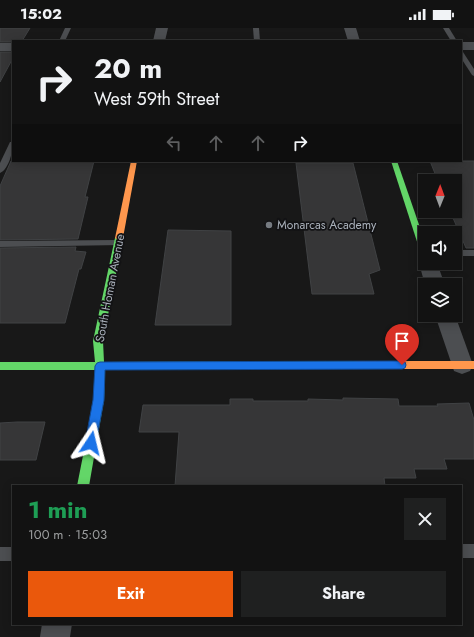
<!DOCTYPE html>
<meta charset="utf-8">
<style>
body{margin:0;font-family:Jost,sans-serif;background:#1f2020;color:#f1f3f6;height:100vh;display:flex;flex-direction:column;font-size:15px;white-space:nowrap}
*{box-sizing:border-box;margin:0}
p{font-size:13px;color:#9c9e9f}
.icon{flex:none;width:22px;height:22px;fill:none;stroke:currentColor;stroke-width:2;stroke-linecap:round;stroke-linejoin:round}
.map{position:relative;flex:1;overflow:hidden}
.sheet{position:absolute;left:12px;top:457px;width:450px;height:140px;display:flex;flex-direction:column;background:#121212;border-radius:0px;box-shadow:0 2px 10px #0003,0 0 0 1px #313232}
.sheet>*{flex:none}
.top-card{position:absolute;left:12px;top:12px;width:450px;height:122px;border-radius:0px;box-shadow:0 2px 10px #0003,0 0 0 1px #313232;background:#121212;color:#f1f3f6;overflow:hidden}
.needle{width:26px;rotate:1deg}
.fabs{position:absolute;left:418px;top:146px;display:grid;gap:8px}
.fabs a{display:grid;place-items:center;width:44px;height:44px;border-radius:0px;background:#121212;box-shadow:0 2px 10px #0003,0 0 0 1px #313232;font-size:20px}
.pin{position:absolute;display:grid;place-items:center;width:34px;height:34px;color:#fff;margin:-41px -17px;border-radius:50% 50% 50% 0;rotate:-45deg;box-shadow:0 0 4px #0007}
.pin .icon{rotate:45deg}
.me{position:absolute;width:44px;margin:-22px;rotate:10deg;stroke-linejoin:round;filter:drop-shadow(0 0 3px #0008)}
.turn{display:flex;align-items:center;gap:14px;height:84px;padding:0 16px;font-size:18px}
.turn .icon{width:52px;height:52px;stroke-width:2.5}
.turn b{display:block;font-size:28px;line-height:34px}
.lanes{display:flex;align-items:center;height:38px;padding:0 16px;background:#0003;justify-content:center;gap:20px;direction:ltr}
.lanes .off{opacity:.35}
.round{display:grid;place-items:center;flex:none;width:42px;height:42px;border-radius:0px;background:#1f2020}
.summary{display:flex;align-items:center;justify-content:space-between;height:68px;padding:0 16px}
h1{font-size:24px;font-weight:700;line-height:30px;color:#1e9e55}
.cta{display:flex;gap:8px;margin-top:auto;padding:8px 16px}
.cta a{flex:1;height:46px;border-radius:0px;background:#ea580c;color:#fff;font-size:16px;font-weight:700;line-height:46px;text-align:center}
.cta a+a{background:#1f2020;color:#f1f3f6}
.status{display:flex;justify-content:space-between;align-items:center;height:28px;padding:0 20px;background:#121212;direction:ltr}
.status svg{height:11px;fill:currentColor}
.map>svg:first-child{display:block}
.building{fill:#363637;stroke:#404244}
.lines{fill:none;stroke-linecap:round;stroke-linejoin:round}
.lane{fill:#4c4e51;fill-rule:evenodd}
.street{fill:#4c4e51;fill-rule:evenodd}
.fast{fill:#63d668;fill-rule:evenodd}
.slow{fill:#ff974d;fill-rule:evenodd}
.route{fill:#1a73e8;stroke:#114b97}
.poi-dot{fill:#767b81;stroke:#121214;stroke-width:1.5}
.labels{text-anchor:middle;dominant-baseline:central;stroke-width:3.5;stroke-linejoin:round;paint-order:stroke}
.poi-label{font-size:12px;fill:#a9b0ba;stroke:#121214;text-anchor:start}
.street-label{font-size:12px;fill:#a9b0ba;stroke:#121214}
</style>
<div class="status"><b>15:02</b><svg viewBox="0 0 49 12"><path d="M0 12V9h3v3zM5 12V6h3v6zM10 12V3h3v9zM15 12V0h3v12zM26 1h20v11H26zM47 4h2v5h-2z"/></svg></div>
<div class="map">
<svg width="474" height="609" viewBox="0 0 474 609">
<rect width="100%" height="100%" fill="#181818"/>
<!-- building -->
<g class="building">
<polygon points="0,0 30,0 22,13 13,14 0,14"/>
<polygon points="0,24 13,24 13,30 0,54"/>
<polygon points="11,133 94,133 85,169 88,169 78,211 0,212 0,158"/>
<polygon points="430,133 474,133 474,220 466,220 450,183 455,183 455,153 438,153"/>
<polygon points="296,135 353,135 380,242 369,246 374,266 312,266"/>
<polygon points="168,202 231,203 231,297 155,297"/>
<polygon points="76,219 75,223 86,224 81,241 79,241 65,295 0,295 0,220"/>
<polygon points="343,370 398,371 399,378 438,378 437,376 469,375 474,392 474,431 444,431 447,441 414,441 416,450 384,450 385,458 175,458 179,404 139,404 143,377 230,377 230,371 253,371 253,373 308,373 308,371 343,372"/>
<polygon points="17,394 45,394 36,432 0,432 0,395"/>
</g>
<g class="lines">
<!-- lane -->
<g class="lane">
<polygon points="65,0 71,0 65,13 59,13"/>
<polygon points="253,0 259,0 260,13 254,13"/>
<polygon points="443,0 449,0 457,13 451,13"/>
<polygon points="461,23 463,24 474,41 474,48 472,47 461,30"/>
<path d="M10,114h3c0,9 -4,27 -13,31v-10z"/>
<polygon points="118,212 122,215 121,217 0,219 0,213"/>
<rect x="455" y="222" width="19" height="6"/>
<rect x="461" y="516" width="13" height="14"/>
<rect x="0" y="519" width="13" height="14"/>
</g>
<!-- street -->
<g class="street">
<polygon points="156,0 168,0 165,13 153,13"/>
<polygon points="344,0 356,0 360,13 348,13"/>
<rect x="461" y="14" width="13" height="8"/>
<rect x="0" y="15" width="13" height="8"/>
<polygon points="425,229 425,235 437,235 445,257 425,257 419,235 421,230"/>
<polygon points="435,287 455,287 473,337 470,343 462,346 454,343"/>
<polygon points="42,596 72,596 70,609 40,609"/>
</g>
<!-- fast -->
<g class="fast">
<polygon points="391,133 397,133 425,214 425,229 421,226"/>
<polygon points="119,207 123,210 103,313 104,334 358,333 361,334 363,337 361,340 105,342 104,372 89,458 77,458 94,372 95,342 0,342 0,334 95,334 93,313 115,210"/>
</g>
<!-- slow -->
<g class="slow">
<polygon points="131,133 137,133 123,210 119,213 115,210"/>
<polygon points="358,333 474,333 474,341 358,341 355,340 353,337 355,334"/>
</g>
</g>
<!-- route -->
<polygon class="route" points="402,333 405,334 406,337 405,340 402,341 105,342 104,372 96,415 94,418 91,420 87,418 85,415 93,372 95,338 97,335 100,334"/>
<!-- markers -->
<circle class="poi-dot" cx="269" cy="197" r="4"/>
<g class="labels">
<!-- poi labels -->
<g class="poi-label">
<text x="277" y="197">Monarcas Academy</text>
</g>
<!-- street labels -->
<g class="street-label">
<text transform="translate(110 260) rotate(-79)">South Homan Avenue</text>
</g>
</g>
</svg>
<div class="fabs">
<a><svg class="needle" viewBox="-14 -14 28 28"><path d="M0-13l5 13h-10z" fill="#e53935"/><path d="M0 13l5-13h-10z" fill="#9c9e9f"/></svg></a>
<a><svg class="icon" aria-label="sound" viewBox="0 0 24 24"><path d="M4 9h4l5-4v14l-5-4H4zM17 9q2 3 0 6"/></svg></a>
<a><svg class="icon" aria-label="layers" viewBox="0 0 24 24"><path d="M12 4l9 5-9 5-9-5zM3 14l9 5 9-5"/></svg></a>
</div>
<div class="pin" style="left:402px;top:337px;background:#d93025"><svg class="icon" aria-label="arrive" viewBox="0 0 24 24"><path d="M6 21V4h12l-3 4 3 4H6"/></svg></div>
<svg class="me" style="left:91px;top:415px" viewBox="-20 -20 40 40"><path d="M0-17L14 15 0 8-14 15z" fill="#1a73e8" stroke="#fff" stroke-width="4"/></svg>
<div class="top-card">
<div class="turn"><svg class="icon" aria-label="right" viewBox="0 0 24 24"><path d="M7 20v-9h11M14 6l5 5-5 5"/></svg><div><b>20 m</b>West 59th Street</div></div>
<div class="lanes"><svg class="icon off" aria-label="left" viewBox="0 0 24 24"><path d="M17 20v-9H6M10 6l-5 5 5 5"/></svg><svg class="icon off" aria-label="ahead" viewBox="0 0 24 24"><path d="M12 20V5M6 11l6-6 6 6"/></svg><svg class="icon off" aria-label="ahead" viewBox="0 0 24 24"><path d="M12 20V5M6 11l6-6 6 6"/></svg><svg class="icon" aria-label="right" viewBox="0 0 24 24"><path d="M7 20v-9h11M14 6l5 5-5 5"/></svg></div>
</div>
<section class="sheet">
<div class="summary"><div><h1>1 min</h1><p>100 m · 15:03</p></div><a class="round"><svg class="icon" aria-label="close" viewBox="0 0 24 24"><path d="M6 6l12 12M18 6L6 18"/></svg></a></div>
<div class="cta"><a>Exit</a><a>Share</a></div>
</section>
</div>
